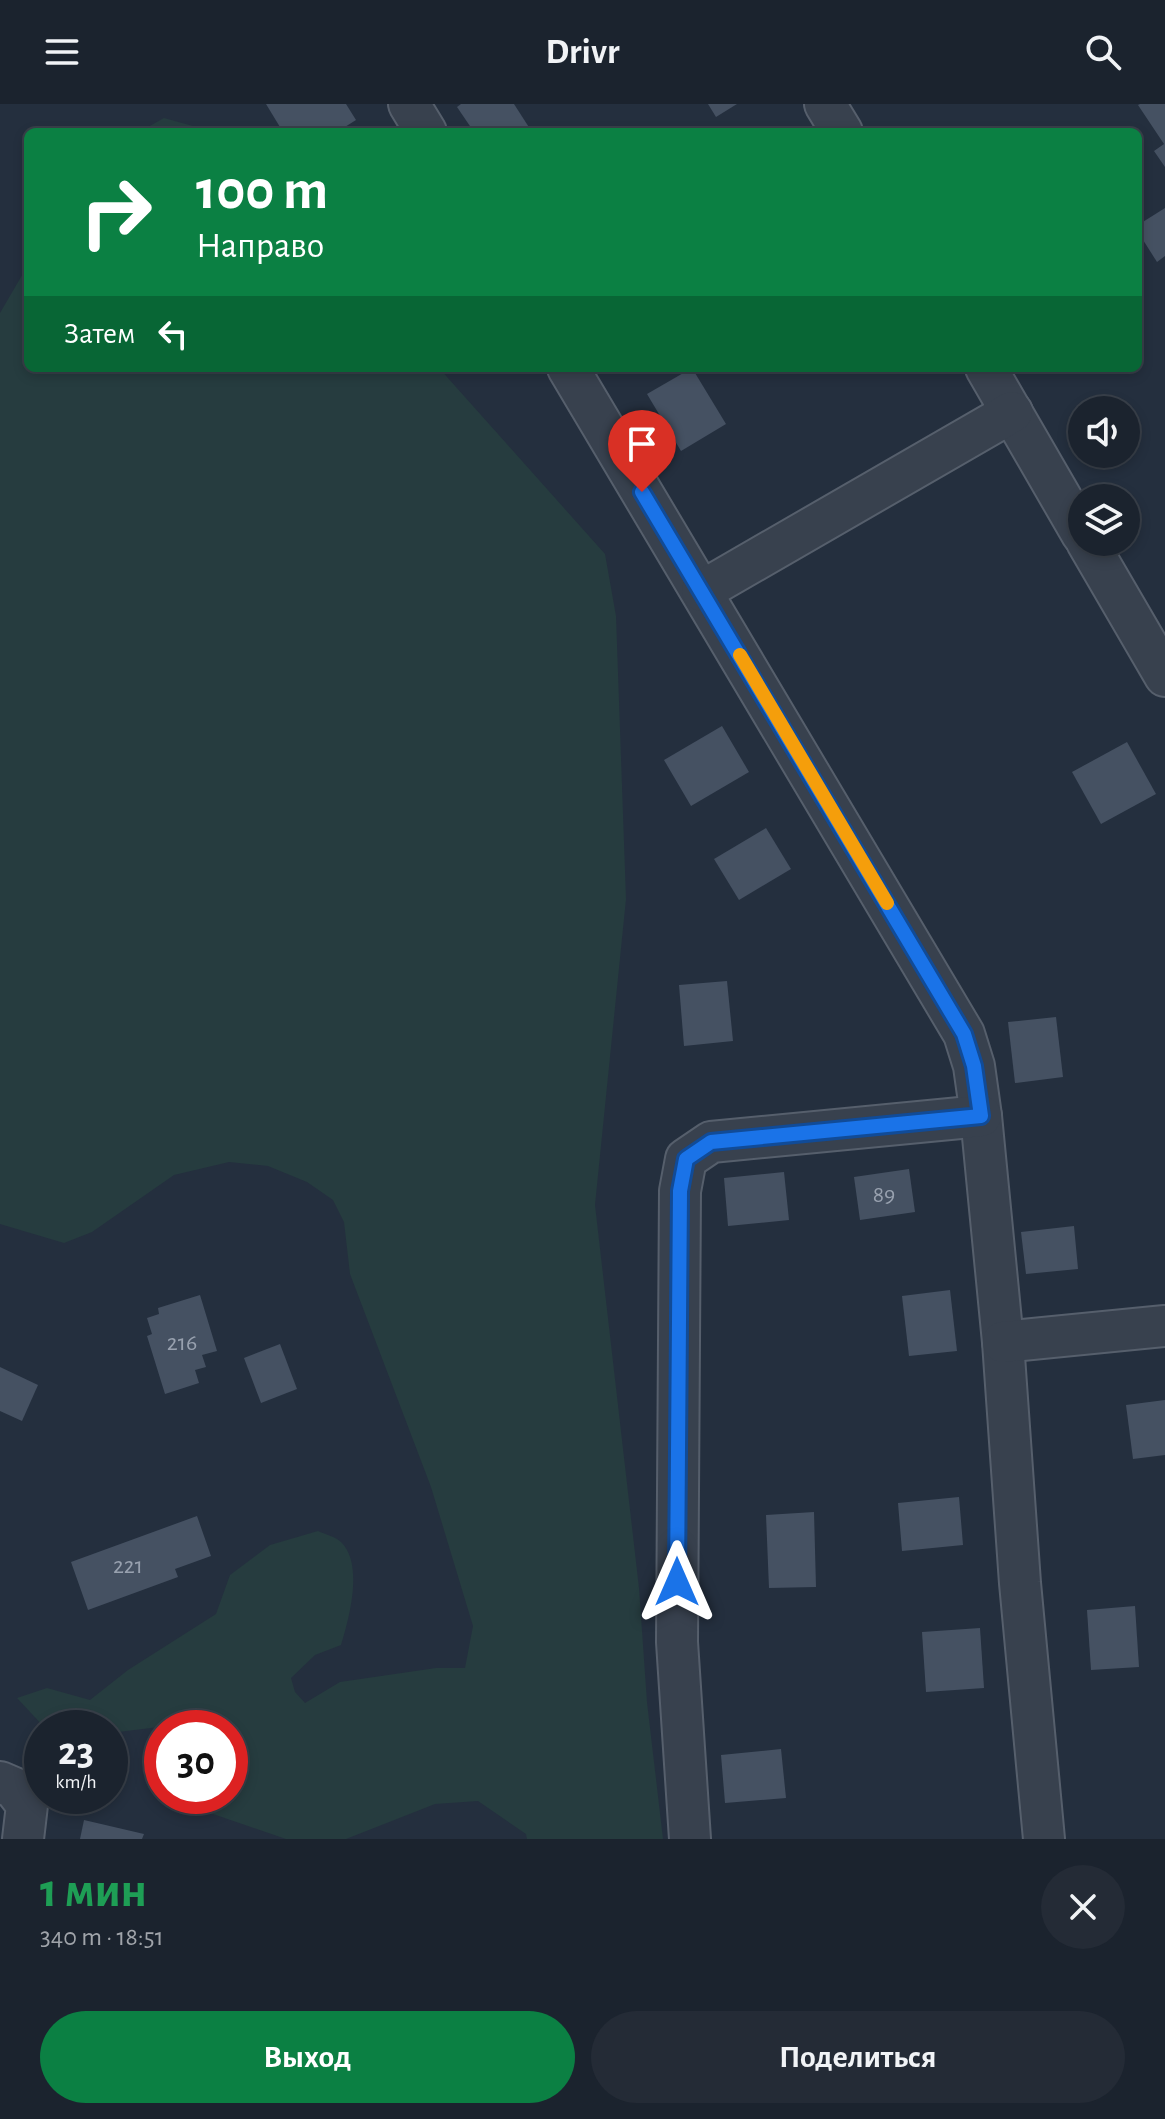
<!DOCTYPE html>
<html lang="ru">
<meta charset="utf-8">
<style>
body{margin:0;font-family:"Alegreya Sans",sans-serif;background:#242b36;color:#f1f3f6;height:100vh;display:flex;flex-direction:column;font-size:30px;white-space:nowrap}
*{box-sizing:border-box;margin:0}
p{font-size:26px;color:#a0a4aa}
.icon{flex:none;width:44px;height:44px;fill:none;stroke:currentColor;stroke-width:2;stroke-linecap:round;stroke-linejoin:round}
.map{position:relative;height:1735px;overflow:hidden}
.sheet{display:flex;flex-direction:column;background:#1b232e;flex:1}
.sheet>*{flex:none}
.hud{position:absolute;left:24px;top:24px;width:1118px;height:244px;border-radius:12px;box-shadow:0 4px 12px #0003,0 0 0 2px #39404a;background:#0b8043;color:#fff;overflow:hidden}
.controls{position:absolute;left:1068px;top:292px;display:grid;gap:16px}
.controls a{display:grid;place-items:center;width:72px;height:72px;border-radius:50%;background:#1b232e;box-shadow:0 4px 12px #0003,0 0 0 2px #39404a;font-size:40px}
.speed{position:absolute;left:24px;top:1606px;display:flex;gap:16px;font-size:40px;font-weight:700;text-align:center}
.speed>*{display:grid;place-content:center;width:104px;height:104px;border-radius:50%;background:#1b232e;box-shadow:0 4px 12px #0003,0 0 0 2px #39404a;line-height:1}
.speed small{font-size:20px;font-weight:400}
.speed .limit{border:12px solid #d22;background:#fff;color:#111}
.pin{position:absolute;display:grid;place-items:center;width:68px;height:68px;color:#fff;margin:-82px -34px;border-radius:50% 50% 50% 0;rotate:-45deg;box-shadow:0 0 8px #0007}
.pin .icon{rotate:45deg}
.me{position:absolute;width:88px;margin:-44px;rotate:0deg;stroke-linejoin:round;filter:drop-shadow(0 0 6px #0008)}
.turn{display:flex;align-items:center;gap:28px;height:168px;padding:0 40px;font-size:36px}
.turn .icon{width:104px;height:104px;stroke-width:2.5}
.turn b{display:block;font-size:56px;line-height:68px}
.then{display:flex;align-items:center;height:76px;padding:0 40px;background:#0003;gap:16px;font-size:30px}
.round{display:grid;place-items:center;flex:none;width:84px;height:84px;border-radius:42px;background:#242b36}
.overview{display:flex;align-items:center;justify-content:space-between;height:136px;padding:0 40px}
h1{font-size:48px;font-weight:600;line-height:60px;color:#1e9e55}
.action{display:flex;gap:16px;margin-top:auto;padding:16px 40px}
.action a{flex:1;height:92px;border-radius:48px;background:#0b8043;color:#fff;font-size:32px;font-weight:600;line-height:92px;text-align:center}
.action a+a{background:#242b36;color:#f1f3f6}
header{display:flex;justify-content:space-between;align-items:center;height:104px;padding:0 40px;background:#1b232e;font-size:36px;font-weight:600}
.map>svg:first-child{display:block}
.green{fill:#263c3f}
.building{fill:#455162}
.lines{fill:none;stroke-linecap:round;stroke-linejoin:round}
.minor-casing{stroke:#565f6c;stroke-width:44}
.minor{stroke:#38414e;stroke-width:40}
.route-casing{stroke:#114b97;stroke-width:20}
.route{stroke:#1a73e8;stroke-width:14}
.slow{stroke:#f59e0b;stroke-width:14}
.labels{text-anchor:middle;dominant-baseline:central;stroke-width:6;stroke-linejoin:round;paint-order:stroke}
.number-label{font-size:24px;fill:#98a1af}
</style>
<header><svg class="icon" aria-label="menu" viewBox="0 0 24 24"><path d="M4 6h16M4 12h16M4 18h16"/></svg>Drivr<svg class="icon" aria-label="search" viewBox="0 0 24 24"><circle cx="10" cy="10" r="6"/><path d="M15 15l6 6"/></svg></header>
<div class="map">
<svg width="1165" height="1735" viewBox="0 0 1165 1735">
<rect width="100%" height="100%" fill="#242f3e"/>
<!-- green -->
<g class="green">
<polygon points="164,14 200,24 204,28 139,28"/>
<path d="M28,161v103h411l166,186 11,62 10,283 -31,306 44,383 8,114 16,137h-136l-1,-5 -48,-33 -43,3 -89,35h-60l-76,-26 -11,-17h31v-68l-63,-2 -57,7v-5h-65l-28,-30 30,-10 43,12 38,-30 88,-56 14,-39 40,-30 48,-14c6,3 18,6 23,11 23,22 8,77 0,103l-26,10 -24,23 4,14 10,11 35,-21 96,-14h29l8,-42 -42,-139 -81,-213 -6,-52 -11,-22 -26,-18 -39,-16 -39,-4 -55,13 -82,57 -28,11 -64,-19v-911z"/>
</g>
<!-- building -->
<g class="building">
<polygon points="266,0 346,0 356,16 337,28 283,28"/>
<polygon points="461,0 514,0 532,28 474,28 457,3"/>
<polygon points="708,0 737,0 716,13"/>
<polygon points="1140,0 1165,0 1165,63 1154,47 1164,40 1138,1"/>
<polygon points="1165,104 1165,152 1157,158 1138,128 1138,121"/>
<polygon points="692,264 726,320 681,347 647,290"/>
<polygon points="722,622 749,668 691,702 664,656"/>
<polygon points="1127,638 1156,690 1101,720 1072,668"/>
<polygon points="766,724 791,765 739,796 714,755"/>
<polygon points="727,877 733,937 684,942 679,881"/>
<polygon points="1056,913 1063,973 1015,979 1008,918"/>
<polygon points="909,1065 915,1108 860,1116 854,1073"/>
<polygon points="784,1068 789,1116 728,1122 724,1074"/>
<polygon points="1074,1122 1078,1165 1026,1170 1021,1128"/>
<polygon points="950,1186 957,1247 909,1252 902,1192"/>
<polygon points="200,1191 217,1247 202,1251 206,1263 195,1266 199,1279 165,1290 147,1232 152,1230 147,1214 159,1210 158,1204"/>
<polygon points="280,1240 297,1285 261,1299 244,1254"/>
<polygon points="0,1263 38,1281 22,1317 0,1307"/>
<polygon points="1165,1296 1165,1351 1133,1355 1126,1301"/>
<polygon points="959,1393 963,1441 902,1447 898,1399"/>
<polygon points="814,1408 816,1483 769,1484 766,1411"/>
<polygon points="197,1412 211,1452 175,1465 178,1473 88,1506 71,1458"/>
<polygon points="1135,1502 1139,1563 1091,1566 1087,1506"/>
<polygon points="980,1524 984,1584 926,1588 922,1528"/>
<polygon points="781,1645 786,1694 725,1699 721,1651"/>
<polygon points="84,1716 144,1730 142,1735 80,1735"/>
</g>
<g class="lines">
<!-- minor casing -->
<g class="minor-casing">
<g id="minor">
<polyline points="409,0 426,28"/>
<polyline points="825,0 842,28"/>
<polyline points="568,264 964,930 974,962 981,1012 1003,1238 1020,1479 1044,1735"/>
<polyline points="986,264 1082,430"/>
<polyline points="1087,438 1165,572"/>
<polyline points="702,487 1012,308"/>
<polyline points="1003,1238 1165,1222"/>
<polyline points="0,1678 14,1684 27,1701 23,1735"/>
<polyline points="690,1735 677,1538 680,1087 686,1055 711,1038 981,1012"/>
</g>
</g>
<!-- minor -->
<use href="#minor" class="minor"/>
</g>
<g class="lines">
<!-- route casing -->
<g class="route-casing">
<polyline id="route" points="642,388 964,930 974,962 981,1012 711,1038 686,1055 680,1087 677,1478"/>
</g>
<!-- route -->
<use href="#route" class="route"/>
<!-- slow -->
<polyline class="slow" points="740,551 887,799"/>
</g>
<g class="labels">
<!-- number labels -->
<g class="number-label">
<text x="884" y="1091">89</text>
<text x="182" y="1239">216</text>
<text x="128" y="1462">221</text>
</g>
</g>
</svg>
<div class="controls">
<a><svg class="icon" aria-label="sound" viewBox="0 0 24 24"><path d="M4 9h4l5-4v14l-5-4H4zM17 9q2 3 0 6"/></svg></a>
<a><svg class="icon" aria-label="layers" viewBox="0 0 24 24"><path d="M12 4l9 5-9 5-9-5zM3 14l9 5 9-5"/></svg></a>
</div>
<div class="speed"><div>23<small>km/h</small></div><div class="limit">30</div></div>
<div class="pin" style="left:642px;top:388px;background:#d93025"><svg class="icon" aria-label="arrive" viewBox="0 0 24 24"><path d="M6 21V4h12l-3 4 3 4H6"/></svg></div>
<svg class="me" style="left:677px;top:1478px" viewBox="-20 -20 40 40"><path d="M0-17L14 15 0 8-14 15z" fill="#1a73e8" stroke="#fff" stroke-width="4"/></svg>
<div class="hud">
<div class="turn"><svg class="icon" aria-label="right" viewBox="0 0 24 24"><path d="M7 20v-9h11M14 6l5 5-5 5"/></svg><div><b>100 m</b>Направо</div></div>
<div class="then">Затем<svg class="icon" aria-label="left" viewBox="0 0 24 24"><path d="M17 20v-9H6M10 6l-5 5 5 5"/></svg></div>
</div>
</div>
<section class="sheet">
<div class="overview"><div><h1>1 мин</h1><p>340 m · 18:51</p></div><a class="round"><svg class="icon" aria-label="close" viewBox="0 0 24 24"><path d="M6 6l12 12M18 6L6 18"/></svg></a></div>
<div class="action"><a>Выход</a><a>Поделиться</a></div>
</section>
